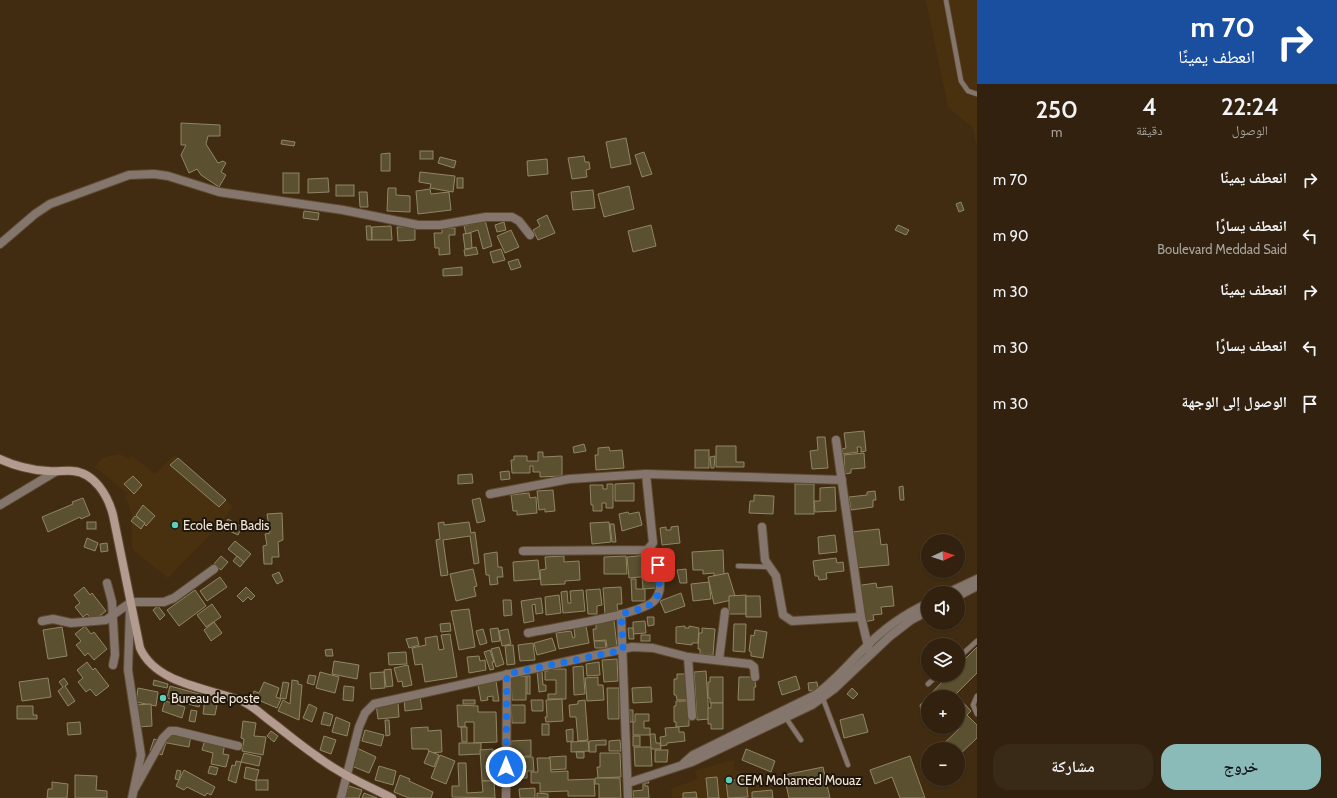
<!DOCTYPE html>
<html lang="ar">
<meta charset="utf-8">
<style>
body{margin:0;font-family:Cabin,"Noto Naskh Arabic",sans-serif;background:#392917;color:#f1f3f6;direction:rtl;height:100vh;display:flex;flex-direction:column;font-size:15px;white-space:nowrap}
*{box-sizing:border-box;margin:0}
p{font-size:13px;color:#a8a39e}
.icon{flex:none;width:22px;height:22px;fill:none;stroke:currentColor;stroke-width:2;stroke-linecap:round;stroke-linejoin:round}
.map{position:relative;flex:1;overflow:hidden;direction:ltr}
.drawer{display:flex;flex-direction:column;background:#31210e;width:360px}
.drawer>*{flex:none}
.top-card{background:#1a4fa0;color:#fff;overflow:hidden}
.needle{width:26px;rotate:87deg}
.controls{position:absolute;left:921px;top:534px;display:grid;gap:8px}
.controls a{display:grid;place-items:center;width:44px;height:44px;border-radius:50%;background:#31210e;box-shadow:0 1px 3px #0004,0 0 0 1px #4c3e2e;font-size:20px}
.pin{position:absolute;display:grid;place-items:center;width:34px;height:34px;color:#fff;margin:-17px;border-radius:8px;box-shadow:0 2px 6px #0006}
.me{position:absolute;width:44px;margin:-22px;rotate:0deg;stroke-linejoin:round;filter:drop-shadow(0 0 3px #0008)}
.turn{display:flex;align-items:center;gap:14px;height:84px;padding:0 16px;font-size:18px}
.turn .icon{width:52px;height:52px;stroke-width:2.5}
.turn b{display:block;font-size:28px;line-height:34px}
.eta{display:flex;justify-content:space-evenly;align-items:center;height:68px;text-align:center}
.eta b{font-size:24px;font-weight:600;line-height:28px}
.primary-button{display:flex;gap:8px;margin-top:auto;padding:8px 16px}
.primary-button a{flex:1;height:46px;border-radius:16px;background:#8bbbb9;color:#111;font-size:16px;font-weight:600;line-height:46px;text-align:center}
.primary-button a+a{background:#392917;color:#f1f3f6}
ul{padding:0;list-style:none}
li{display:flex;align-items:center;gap:12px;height:56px;padding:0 16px}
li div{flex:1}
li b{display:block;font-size:15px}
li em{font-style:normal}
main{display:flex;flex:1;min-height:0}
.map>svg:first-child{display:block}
.built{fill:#49310f}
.building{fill:#5b5131;stroke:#908664}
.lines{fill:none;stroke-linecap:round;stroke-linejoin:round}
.service-casing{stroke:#5e4a32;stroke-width:6}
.minor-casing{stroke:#5e4a32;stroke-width:10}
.tertiary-casing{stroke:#5e4a32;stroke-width:10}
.secondary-casing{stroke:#5e4a32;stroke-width:10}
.service{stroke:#84756d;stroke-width:4.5}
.minor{stroke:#84756d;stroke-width:8}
.tertiary{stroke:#84756d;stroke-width:8}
.secondary{stroke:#b39b8f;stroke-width:8}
.route{stroke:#1a73e8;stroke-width:7;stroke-dasharray:0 12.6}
.poi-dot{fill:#5bcebc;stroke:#20170c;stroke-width:1.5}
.labels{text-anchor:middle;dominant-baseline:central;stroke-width:4;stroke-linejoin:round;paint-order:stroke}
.poi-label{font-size:13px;fill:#f4e7d8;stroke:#20170c;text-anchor:start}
</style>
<main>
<section class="drawer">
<div class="top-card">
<div class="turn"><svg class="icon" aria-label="right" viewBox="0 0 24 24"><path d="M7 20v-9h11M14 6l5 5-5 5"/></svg><div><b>70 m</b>انعطف يمينًا</div></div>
</div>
<div class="eta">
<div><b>22:24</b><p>الوصول</p></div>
<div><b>4</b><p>دقيقة</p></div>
<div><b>250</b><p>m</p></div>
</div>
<ul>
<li><svg class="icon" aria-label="right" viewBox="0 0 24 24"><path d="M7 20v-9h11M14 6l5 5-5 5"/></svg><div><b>انعطف يمينًا</b></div><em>70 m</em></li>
<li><svg class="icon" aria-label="left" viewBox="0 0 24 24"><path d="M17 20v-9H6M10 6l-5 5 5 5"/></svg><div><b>انعطف يسارًا</b><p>Boulevard Meddad Said</p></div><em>90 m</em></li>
<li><svg class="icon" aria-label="right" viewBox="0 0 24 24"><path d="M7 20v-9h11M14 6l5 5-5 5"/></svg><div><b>انعطف يمينًا</b></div><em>30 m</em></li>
<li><svg class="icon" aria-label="left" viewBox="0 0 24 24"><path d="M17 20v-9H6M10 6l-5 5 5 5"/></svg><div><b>انعطف يسارًا</b></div><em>30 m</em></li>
<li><svg class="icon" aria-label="arrive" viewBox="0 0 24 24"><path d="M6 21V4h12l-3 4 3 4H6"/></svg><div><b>الوصول إلى الوجهة</b></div><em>30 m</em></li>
</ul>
<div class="primary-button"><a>خروج</a><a>مشاركة</a></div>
</section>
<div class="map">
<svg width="977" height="798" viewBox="0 0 977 798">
<rect width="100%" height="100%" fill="#412c12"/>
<!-- built -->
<g class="built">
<polygon points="926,0 977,0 977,149 973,128 948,107"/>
<polygon points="120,454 128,459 132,456 155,474 174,455 233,507 210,535 168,578 132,549 132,515 125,496 129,494 95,467 102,458"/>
<polygon points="734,760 734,769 770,782 772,798 672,798 671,789 697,779 696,770"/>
</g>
<!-- building -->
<g class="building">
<polygon points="181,123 220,125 220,136 208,136 206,144 218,163 223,161 226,163 221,172 226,175 219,187 201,175 197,169 189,173 181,155 186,145 181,145"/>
<polygon points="626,138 631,164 611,168 606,142"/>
<polygon points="282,140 295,142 294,146 281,144"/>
<rect x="420" y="151" width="13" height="8"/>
<polygon points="644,152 652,174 642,177 635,155"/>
<polygon points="390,153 390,171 381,171 381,154"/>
<polygon points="584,156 585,162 589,162 590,169 586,170 587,177 572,179 568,158"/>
<polygon points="440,157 456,161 454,168 438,163"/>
<polygon points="547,159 548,174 528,176 527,161"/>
<polygon points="420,172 455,176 453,192 430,188 431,184 419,182"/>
<rect x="283" y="173" width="16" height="20"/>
<polygon points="328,178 329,192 308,193 308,179"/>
<rect x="457" y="178" width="6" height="10"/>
<rect x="336" y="185" width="18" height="11"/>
<polygon points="629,186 634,209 604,217 598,194"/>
<polygon points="388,188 396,188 396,195 410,196 410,212 387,211"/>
<polygon points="430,189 431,194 449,192 451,210 418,214 416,191"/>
<polygon points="593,190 595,208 573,210 571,192"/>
<polygon points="359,192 367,192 368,207 360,207"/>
<polygon points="961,202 964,210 959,212 956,204"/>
<polygon points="304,211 319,213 318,220 303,218"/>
<polygon points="547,215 555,233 538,240 533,230 540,226 537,220"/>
<polygon points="485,220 492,246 483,249 478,230 466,234 464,226"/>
<polygon points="504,222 506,230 497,232 495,225"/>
<polygon points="651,225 656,246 633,252 628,231"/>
<polygon points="898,225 909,230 906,235 895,230"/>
<polygon points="366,226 371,226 372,240 367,240"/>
<polygon points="391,226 392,240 372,240 372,227"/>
<polygon points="415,226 415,240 398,241 397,227"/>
<polygon points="442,228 455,228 455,235 449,235 450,254 439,255 439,248 435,248 434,233 442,233"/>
<polygon points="511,230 519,247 505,253 497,236"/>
<polygon points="471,233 472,248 465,249 463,234"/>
<polygon points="476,247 478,254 465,256 464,250"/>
<polygon points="501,249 505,260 493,263 490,252"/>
<polygon points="518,259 521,267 511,270 508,262"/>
<polygon points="462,267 462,275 443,276 443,269"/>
<polygon points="864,431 866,451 861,452 861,447 857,447 858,452 843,454 842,449 846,448 844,433"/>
<polygon points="817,437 825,437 828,468 812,469 810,451 818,450"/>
<polygon points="584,444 586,451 574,453 573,447"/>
<polygon points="716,446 736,446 736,462 744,462 744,467 716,467"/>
<polygon points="609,447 610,451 622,450 624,468 596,470 595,455 598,455 598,448"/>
<rect x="695" y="450" width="14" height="18"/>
<polygon points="538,452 543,452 543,457 562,456 562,476 540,477 540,472 533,472 533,466 530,466 530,473 512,473 511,460 514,460 514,456 527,456 527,461 538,461"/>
<polygon points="864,453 865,468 851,469 851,473 845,474 844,455"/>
<polygon points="715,456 714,468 711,468 710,457"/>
<polygon points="178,458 226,500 219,507 170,465"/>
<polygon points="509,471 510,479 501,480 500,472"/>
<polygon points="472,474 473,483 458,484 458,475"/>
<polygon points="133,476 142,485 134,494 124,484"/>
<polygon points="634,483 634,501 615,501 615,484"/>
<polygon points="607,484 613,484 613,508 606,508 606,503 602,503 602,511 593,511 593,505 591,505 590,485 603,485 603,489 607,489"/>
<rect x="795" y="484" width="19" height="30"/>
<polygon points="903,486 904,500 900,500 899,487"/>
<polygon points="835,487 836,511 815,512 814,501 820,501 820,488"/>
<polygon points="553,490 555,511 545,512 545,509 539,510 537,491"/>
<polygon points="875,491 876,500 873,500 873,507 851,510 849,497 867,495 867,492"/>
<polygon points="529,493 530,498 536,497 537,513 517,515 517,511 513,511 511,495"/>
<polygon points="754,495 774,496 773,514 749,513 750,501 754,501"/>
<polygon points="83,498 90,515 81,519 80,517 48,532 42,517 73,504 72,502"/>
<polygon points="480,498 485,521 477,523 472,500"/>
<polygon points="143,505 155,516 146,526 136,515"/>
<polygon points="628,512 629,514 639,512 642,525 622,531 619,514"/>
<polygon points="282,513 283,540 278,542 279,557 272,557 272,564 264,564 263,546 267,545 265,534 270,533 267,514"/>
<polygon points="135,516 145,523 141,529 131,521"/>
<polygon points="228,519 242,527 238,535 223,528"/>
<rect x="87" y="522" width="9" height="7"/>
<polygon points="444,522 444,525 469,522 471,533 475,532 479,563 474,564 470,536 443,540 448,575 441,576 436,540 440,539 438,523"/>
<polygon points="609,522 611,542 592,544 590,523"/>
<polygon points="610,524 614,524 616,542 612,542"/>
<polygon points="678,526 680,543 662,545 660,528 666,527 666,530 671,530 671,527"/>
<polygon points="879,529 881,545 887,544 889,565 855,568 852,532"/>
<polygon points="835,535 837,552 819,554 818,537"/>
<polygon points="87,538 98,543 95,551 84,547"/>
<polygon points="235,541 251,554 244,562 228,549"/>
<polygon points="107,543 108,551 101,552 100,544"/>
<polygon points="723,550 724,576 714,576 714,573 703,574 703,570 693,570 692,552"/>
<polygon points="497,552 498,567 502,567 503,577 497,577 498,584 490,585 489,575 486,575 484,554"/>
<polygon points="649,555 651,576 629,578 627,557"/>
<polygon points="221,556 228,562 221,570 214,564"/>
<polygon points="237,556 244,562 240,567 233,561"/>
<polygon points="564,556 564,562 579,561 580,580 565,581 565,584 541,585 540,570 546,569 545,557"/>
<polygon points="626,556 627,574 604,574 604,557"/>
<polygon points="836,558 837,563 843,562 844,571 826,573 827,579 819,580 818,576 815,576 813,561"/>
<polygon points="538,560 540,579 514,581 513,562"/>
<polygon points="473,569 477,586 474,587 476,596 456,601 450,574"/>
<polygon points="686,569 687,583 680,583 677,570"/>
<polygon points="279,572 283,581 277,584 272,575"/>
<polygon points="728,573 736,599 714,604 708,577"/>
<polygon points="655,576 656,588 643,589 642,577"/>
<polygon points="220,577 227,587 207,601 200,591"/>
<polygon points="631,579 636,579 636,589 645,589 645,601 632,601"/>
<polygon points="709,582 711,599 693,601 691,584"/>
<polygon points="876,583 877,588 892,586 894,606 881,607 882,614 873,615 874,620 864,622 855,586"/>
<polygon points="84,587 90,595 92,593 106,611 93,621 87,614 83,617 75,607 80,603 74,595"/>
<polygon points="246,587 255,596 251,600 248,597 243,602 237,596"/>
<polygon points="621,587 622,604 617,604 618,614 605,615 603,588"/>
<polygon points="600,589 602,605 597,606 597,614 588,614 586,590"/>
<polygon points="195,590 206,606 179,626 167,610"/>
<polygon points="583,590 585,611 563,613 561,592 567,591 568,603 571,603 570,591"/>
<polygon points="681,593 685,606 665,613 660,601"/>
<polygon points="559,595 561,613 546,615 545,597"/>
<polygon points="746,595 746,614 729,614 729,596"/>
<polygon points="746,596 760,596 761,617 746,617"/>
<polygon points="541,598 543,613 536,614 535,604 532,605 534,621 524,623 521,601"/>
<polygon points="503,600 511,600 512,615 504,616"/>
<polygon points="212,604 221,617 206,627 197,615"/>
<polygon points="158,606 165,615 160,620 153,610"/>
<polygon points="469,609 475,647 459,650 451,611"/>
<polygon points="647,617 654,617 654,625 648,626"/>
<polygon points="614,620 617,647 607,648 606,640 594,641 593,629 596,629 596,622"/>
<polygon points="645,621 646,633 633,634 633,622"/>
<polygon points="214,622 222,633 211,641 204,630"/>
<polygon points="450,623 451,631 441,632 440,624"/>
<polygon points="734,624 746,624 745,652 733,651"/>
<polygon points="85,626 91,634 94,632 107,649 94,660 88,653 85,656 76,645 81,641 75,634"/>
<polygon points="586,626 589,643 559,649 556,633 571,631 573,638 575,637 574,629"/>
<polygon points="685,626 685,628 689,628 689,626 699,628 698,643 692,643 692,645 676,643 676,627"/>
<polygon points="62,627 67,656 48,659 43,630"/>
<polygon points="498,628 500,641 492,642 490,629"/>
<polygon points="628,628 633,628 634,639 629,639"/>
<polygon points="702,628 715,629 713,655 700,654 700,649 698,649 699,633 702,633"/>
<polygon points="483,629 487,643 480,645 476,631"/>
<polygon points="508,629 511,644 502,646 499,631"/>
<polygon points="755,630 767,632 763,658 751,656 751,652 749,651 751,635 754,636"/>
<polygon points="450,634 457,677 425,682 422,664 415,665 412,648 426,645 425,638 437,636 439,650 444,649 441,635"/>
<rect x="641" y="635" width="9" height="6"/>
<polygon points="417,637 419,645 409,648 406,639"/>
<polygon points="552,638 556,650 537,655 534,643"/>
<polygon points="594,641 605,641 606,648 595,648"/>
<polygon points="533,643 535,660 520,661 518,645"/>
<polygon points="513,645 515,664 507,665 505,646"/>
<polygon points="499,647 504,664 496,667 491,649"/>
<polygon points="977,647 977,673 953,697 928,697 928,718 921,711 920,705 949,675 958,675 958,666"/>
<polygon points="332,649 333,656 326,656 325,650"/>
<polygon points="490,650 494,662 492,662 494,669 490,670 484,652"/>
<polygon points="406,652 407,664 389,665 388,653"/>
<polygon points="479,656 480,661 485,660 486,670 469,673 467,657"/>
<polygon points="617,659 618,681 604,682 602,660"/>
<polygon points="334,661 359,665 357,679 332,674"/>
<polygon points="87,662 93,670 95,668 109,686 96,696 90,689 86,692 78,682 83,678 77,670"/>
<polygon points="599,662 600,675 587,676 586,664"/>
<polygon points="408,665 412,685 403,687 402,681 398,682 394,668"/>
<polygon points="583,666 585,694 574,695 573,667"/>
<polygon points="391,669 393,686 386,687 384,670"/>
<polygon points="548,669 566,669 566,699 548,699 548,694 556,694 556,680 545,680 545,671 548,671"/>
<polygon points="537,671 542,671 543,685 546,685 546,691 539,692"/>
<polygon points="706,671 709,719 697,720 694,672"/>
<polygon points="320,672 339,677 335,693 316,688"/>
<polygon points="384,672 385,688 371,689 370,673"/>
<polygon points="677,674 689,674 689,700 677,700 676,695 674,695 674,679 677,679"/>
<polygon points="309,675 316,676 314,685 307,683"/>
<polygon points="526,676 526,700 512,700 511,677"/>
<rect x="527" y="676" width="3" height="18"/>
<polygon points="796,676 800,689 782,695 778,682"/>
<polygon points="598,677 598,685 603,685 604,700 587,701 585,678"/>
<polygon points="710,677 723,677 723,703 710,703 710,698 708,698 708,682 710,682"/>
<polygon points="739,677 754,677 756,687 754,687 754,700 738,700"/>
<polygon points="48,678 51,697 22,701 19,682"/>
<polygon points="64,678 68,684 65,686 75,701 68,706 58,691 63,687 59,682"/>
<polygon points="154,680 168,684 167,688 153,685"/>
<polygon points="292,680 298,681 298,684 302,685 299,720 278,711 283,700 290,704"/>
<polygon points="496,681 499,701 493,701 493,696 487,697 488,700 481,701 478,685"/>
<polygon points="264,682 279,688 276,697 281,699 277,708 251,697 254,691 259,693"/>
<polygon points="283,682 289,683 286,699 280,698"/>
<polygon points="817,682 818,690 809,691 808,683"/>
<polygon points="170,686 203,695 199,707 167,698"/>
<polygon points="344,686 354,687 353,701 343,700"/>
<polygon points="651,687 652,702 633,703 632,688"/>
<polygon points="138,688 158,692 156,706 136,702"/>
<polygon points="607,688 619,688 619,719 608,719"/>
<polygon points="852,688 858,694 853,699 847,694"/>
<polygon points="420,697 422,709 405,711 404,699"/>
<polygon points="205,698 218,700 215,715 203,714"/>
<polygon points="959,698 971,711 967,715 977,725 977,738 958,756 958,749 938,749 959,729 958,727"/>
<polygon points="562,699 563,721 546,722 545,717 547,717 546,700"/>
<rect x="463" y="700" width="12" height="4"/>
<polygon points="531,700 543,700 543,711 532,711"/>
<polygon points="585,700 588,740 578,741 576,717 570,717 569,705 578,704 578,701"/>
<polygon points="165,701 185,707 182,718 162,711"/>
<polygon points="676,701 689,701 689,726 676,727 676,722 674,722 674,706 676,706"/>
<polygon points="398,702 399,717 378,719 376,704"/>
<polygon points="711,703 723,703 723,729 711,729 711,724 708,724 708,708 711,708"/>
<polygon points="151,704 152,726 137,727 135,705"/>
<polygon points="309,704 317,708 312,722 303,718"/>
<polygon points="457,705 478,706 478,712 496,712 497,742 474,743 474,722 465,722 465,727 458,727"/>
<polygon points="511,705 525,705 525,723 512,723"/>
<polygon points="17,706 33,706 33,715 37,715 37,719 17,719"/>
<polygon points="191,710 197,711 195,722 189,721"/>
<polygon points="629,710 633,710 633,722 635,722 635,714 649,714 649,721 644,721 644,728 650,728 650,735 633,735 633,722 630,722"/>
<polygon points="324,712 333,715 330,726 321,724"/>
<polygon points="863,714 868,732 844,738 840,720"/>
<polygon points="336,717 350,723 347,736 332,732"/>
<polygon points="385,720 389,720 390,735 386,736"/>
<polygon points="243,721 256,723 254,736 266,737 263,755 242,751 244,739 241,738"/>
<polygon points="80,722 81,734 68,735 67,723"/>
<rect x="542" y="724" width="7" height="11"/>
<polygon points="428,727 428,731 441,730 442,752 429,753 428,749 412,749 411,728"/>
<polygon points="461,727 467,727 467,742 462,742"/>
<polygon points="679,727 679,732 684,732 685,741 667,743 667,745 661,746 660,737 666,736 665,728"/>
<polygon points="573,729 573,741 567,742 566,730"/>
<polygon points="165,730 191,735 189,747 162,742"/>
<polygon points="365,730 384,735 381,746 362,741"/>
<polygon points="271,731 278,736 274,742 267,736"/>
<polygon points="650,734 655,734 656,743 660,743 661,749 651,749"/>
<polygon points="324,736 336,740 331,754 320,750"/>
<rect x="633" y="736" width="7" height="10"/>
<polygon points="154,739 166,743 162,755 150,751"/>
<polygon points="205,739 225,743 223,754 229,755 226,767 211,764 213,753 202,750"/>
<polygon points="531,740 531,756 511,757 511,741"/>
<polygon points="606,740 606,745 596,745 596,752 589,752 589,741"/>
<polygon points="620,740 621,751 609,751 609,741"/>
<polygon points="588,741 589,751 571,752 571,742"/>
<polygon points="459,743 481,743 481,754 459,755"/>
<polygon points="634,747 651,747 652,766 635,766"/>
<polygon points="357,748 376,757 369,773 349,765"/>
<polygon points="493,749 494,780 482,781 480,750"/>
<polygon points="746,749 775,761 771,772 742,760"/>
<polygon points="655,750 668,750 667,762 655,762"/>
<polygon points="429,751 439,755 434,767 424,763"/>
<polygon points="576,752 584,752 584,758 577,758"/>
<polygon points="244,753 261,757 259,766 241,762"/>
<polygon points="600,753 620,753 621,777 598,778 597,767 600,767"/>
<polygon points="440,755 455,761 446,784 431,778"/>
<polygon points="566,756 566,769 550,770 549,757"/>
<polygon points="910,756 925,798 900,798 892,777 875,784 870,770"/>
<polygon points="519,757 533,757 534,771 527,771 527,778 517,778"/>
<polygon points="537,758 550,758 551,772 568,771 568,780 594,779 595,796 568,796 568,791 540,792 540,783 531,783 531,772 538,772"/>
<rect x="512" y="760" width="6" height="10"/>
<polygon points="236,761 241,762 236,783 228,780 232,765 235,766"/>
<polygon points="458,763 466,763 467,793 483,792 482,781 494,781 495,798 452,797 452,786 459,786"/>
<polygon points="210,766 218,768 216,775 208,773"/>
<polygon points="379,766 396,771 393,785 375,780"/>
<polygon points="246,767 259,770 256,781 244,778"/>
<polygon points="823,767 830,798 789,798 784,775"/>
<polygon points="177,770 181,771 179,780 175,779"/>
<polygon points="184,770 215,787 211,795 207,793 205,796 187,787 184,790 176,786"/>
<polygon points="75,775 97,776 96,790 107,791 107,798 75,798"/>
<polygon points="400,775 410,779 409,781 433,792 431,798 409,798 394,792"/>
<polygon points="717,777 719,798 708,798 706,778"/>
<polygon points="595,778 620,778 621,798 599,798 599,784 595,784"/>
<polygon points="746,779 748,797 728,798 726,781"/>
<rect x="256" y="780" width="12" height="10"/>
<polygon points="648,780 649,783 645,783 645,786 648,786 649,798 633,798 633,791 643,790 643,781"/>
<polygon points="52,782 68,784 67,798 47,798 48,789 52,789"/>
<polygon points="349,786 362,790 359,798 344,798"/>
<polygon points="535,788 535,798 520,798 519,789"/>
<polygon points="772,790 773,798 752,798 752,792"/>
<polygon points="696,792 697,798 683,798 683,793"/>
<polygon points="364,793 377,798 362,798"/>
<polygon points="537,793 548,794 548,798 537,798"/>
</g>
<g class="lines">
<!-- service casing -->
<g class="service-casing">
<g id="service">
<polyline points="946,0 961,81 968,91 977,94"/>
<polyline points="738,566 768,567"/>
<polyline points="958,658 977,641"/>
<polyline points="928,684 938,675"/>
<polyline points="822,696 848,765"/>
<polyline points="977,696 973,705 977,714"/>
<polyline points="786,718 801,740"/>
</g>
</g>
<!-- minor casing -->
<g class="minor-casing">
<g id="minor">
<polyline points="0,244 35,214 50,204 129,175 154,174 168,176 219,192 343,210 418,225 440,225 486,217 512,217 519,221 530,235"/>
<polyline points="836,440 861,617 869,650"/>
<polyline points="490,494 569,479 646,474 842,480"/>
<polyline points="0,505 55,472"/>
<polyline points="762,527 765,560 776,576 783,615 792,621 861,617"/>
<polyline points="523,551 647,550 653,543 646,474"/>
<polyline points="107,583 112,602 115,655 113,665"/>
<polyline points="621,614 628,798"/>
<polyline points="42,621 53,619 71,623 106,620 131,602 164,602 174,598 214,569"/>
<path d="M528,633c23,-5 115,-18 127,-33 10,-12 4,-38 -3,-50h-5"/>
<polyline points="688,657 692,716"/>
<polyline points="719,660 725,612"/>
<polyline points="135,788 163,738 170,731 176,731 238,746"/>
<polyline points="341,798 359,727 365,713 374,704 632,647 653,648 688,657 750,664 754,667 755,677"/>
<polyline points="506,798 507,674"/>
</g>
</g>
<!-- tertiary casing -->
<g class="tertiary-casing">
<g id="tertiary">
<polyline points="947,593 977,579"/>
<polyline points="958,596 977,586"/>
<polyline points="130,609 128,670 141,755 132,798"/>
<path d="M684,763l9,-8 122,-60c19,-13 34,-32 51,-48 18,-19 39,-33 62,-44"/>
<polyline points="628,783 692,762 812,705 834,689 889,637 911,620 928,611"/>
</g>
</g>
<!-- secondary casing -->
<g class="secondary-casing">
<path id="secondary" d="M0,459c15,7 32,11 48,12 9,1 17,-1 25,0 22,2 35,25 40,44l27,133c16,36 68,40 102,53 11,5 18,12 27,19 16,12 30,24 46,35 23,18 51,30 77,43"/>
</g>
<!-- service -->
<use href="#service" class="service"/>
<!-- minor -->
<use href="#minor" class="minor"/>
<!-- tertiary -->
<use href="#tertiary" class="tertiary"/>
<!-- secondary -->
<use href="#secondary" class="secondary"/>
</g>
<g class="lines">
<!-- route -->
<path class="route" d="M506,767l1,-93 116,-24 -2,-36c37,-9 41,-11 37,-49"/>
</g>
<!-- markers -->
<g class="poi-dot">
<circle cx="175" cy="525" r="4"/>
<circle cx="163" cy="698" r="4"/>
<circle cx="729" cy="780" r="4"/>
</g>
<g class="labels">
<!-- poi labels -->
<g class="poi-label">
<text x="183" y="525">Ecole Ben Badis</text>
<text x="171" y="698">Bureau de poste</text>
<text x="737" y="780">CEM Mohamed Mouaz</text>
</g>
</g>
</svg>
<div class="controls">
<a><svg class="needle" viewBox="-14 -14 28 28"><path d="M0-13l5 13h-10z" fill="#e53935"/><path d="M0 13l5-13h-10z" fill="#a8a39e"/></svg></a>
<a><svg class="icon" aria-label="sound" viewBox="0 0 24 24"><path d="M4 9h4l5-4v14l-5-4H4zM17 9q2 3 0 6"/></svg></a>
<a><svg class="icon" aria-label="layers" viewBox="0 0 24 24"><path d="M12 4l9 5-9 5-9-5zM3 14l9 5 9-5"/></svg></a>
<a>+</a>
<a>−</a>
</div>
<div class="pin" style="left:658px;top:565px;background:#d93025"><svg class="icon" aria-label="arrive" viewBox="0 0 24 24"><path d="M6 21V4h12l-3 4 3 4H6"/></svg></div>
<svg class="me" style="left:506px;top:767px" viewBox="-20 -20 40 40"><circle r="17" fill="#1a73e8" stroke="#fff" stroke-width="3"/><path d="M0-11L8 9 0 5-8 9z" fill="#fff"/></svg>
</div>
</main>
